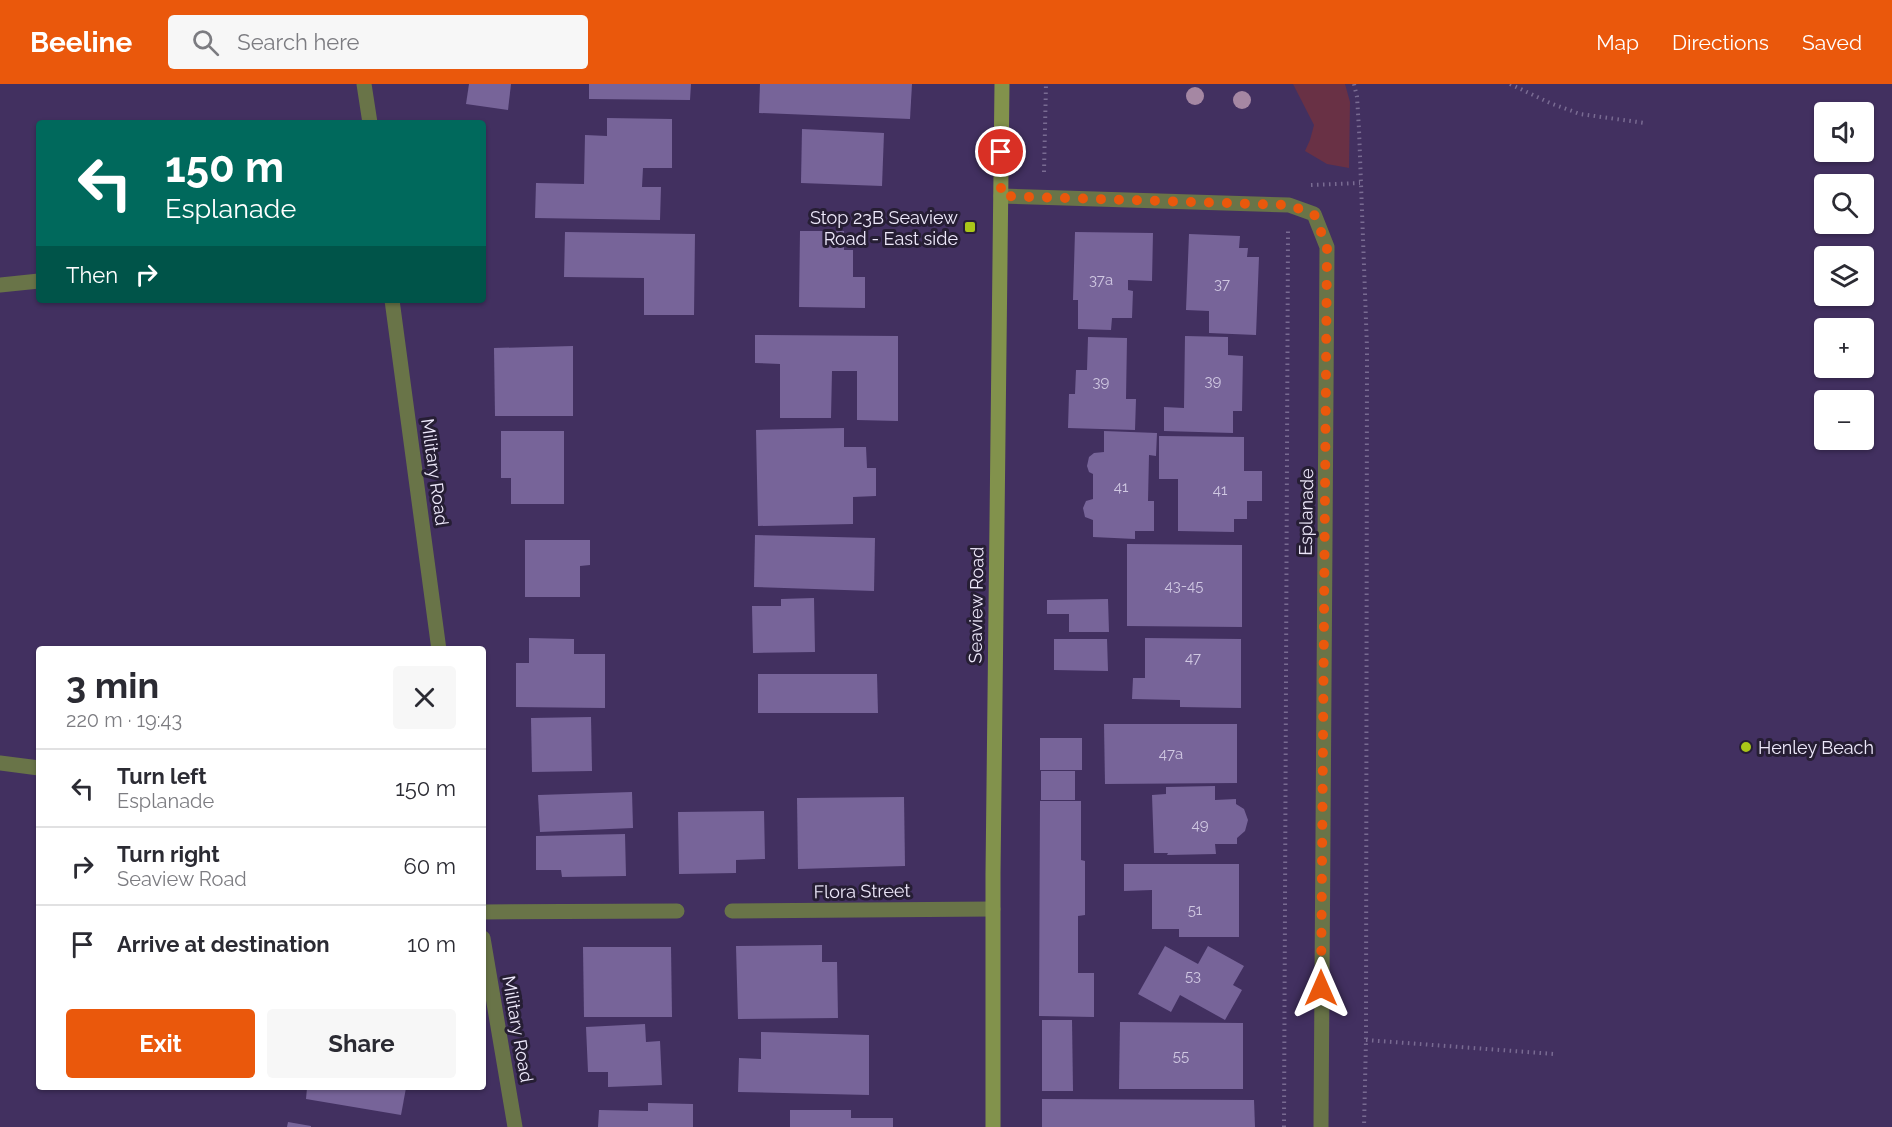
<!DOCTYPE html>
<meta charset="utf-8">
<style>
body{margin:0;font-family:Raleway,sans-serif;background:#f7f7f7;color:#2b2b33;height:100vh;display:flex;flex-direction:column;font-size:22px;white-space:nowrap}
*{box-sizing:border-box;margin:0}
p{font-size:20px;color:#7c7c81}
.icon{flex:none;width:33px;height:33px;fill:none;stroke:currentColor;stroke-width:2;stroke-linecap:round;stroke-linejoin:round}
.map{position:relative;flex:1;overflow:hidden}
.panel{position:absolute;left:36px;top:562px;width:450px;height:444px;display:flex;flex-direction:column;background:#fff;border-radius:6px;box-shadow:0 2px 4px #0004}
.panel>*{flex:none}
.guide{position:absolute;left:36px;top:36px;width:450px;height:183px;border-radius:6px;box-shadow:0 2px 4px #0004;background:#00695c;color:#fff;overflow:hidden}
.fabs{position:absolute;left:1814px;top:18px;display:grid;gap:12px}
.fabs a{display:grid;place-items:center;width:60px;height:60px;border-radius:6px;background:#fff;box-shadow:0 2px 4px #0004;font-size:30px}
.pin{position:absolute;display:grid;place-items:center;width:51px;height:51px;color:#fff;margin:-26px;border:3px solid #fff;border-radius:50%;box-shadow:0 2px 6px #0007}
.me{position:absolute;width:66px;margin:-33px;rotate:0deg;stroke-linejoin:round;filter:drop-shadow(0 0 4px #0008)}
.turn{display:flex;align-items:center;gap:21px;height:126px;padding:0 30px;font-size:27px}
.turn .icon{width:78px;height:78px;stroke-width:2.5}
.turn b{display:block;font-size:42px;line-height:51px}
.then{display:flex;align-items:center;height:57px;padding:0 30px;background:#0003;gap:12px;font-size:22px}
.round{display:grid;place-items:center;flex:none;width:63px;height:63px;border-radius:6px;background:#f7f7f7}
.head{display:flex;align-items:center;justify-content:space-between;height:102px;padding:0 30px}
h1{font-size:36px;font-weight:700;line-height:45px}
.action{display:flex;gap:12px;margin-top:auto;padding:12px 30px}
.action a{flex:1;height:69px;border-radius:6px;background:#ea580c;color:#fff;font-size:24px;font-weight:700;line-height:69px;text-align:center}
.action a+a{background:#f7f7f7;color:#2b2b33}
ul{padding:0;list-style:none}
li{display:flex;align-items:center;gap:18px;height:78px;padding:0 30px;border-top:2px solid #e1e1e2}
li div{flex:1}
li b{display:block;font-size:22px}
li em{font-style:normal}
header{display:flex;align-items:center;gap:36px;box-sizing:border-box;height:84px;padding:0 30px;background:#ea580c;color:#fff}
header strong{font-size:28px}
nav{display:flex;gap:33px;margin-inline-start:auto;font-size:21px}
.search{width:420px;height:54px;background:#f7f7f7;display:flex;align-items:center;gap:15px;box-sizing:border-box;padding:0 21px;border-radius:6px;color:#7c7c81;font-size:22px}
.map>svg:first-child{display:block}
.green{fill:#693145}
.building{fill:#776499}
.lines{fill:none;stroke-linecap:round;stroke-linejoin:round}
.path{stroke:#796b92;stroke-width:4;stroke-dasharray:1.5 4.5;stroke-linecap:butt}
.street{stroke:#697448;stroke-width:15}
.secondary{stroke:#82924c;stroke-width:15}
.tree{fill:#a587a3}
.route{stroke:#ea580c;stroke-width:10;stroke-dasharray:0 18}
.poi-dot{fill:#aac718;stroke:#261e34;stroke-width:2}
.labels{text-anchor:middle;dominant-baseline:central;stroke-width:6;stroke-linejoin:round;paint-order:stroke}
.number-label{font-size:15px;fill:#d0c8e2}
.poi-label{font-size:18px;fill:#eee9fb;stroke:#261e34;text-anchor:end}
.street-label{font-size:18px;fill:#eee9fb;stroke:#261e34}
</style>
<header>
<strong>Beeline</strong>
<div class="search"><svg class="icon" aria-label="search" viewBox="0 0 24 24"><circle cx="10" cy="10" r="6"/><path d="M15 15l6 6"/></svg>Search here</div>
<nav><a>Map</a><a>Directions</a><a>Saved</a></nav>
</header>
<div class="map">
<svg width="1892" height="1043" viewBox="0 0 1892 1043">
<rect width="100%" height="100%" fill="#423060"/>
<!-- green -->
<polygon class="green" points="1293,0 1345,0 1350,18 1349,84 1327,80 1305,67 1310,56 1314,41"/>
<!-- building -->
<g class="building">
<polygon points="469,0 511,0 508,26 466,20"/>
<polygon points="589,0 691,0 690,16 589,15"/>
<polygon points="760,0 912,0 910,35 759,29"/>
<polygon points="607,34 672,35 672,84 643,84 642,103 661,103 660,136 535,134 536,99 584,100 585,51 607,52"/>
<polygon points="802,45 884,49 882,102 801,99"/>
<polygon points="800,147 844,147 844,166 853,166 853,193 865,193 865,224 799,223"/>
<polygon points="565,148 695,150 694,231 644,231 644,194 564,193"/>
<polygon points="1075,148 1153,149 1152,197 1128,196 1128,206 1133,207 1132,234 1112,234 1111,246 1078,245 1078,216 1073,216"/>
<polygon points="1189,150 1240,152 1239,164 1248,164 1247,173 1259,173 1256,251 1209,249 1209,227 1186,226"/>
<polygon points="755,251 898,252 898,337 857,336 857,287 832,287 831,334 780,334 780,280 755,279"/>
<polygon points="1185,252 1228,253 1228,271 1243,272 1242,327 1233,327 1233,349 1164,347 1164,323 1184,324"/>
<polygon points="1088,253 1127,254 1126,315 1136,315 1135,346 1068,344 1069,310 1075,310 1076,286 1087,286"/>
<polygon points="573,262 573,332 495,332 494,264"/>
<polygon points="844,344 844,363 866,363 867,384 876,384 876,412 853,413 853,440 758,442 756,346"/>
<polygon points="501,347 564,347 564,420 511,420 511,394 501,394"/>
<polygon points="1104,347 1157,349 1156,372 1149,371 1148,417 1154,417 1154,447 1135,447 1135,455 1093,453 1093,436 1085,433 1083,424 1086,417 1093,415 1093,390 1089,388 1087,382 1089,373 1094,369 1104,368"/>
<polygon points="1159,352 1244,353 1244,387 1262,387 1262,417 1247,417 1247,435 1234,435 1234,448 1178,447 1178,395 1159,395"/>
<polygon points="755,451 875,454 874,507 754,503"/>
<polygon points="525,456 590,456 590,481 580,482 580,513 525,513"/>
<polygon points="1127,460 1242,461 1242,543 1127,542"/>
<polygon points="814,514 815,568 753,569 752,522 781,522 781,515"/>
<polygon points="1108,515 1109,548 1069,548 1069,530 1047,530 1047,516"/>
<polygon points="529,554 574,555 574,570 605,570 605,624 516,623 516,579 529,579"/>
<polygon points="1145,554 1241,555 1241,624 1180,623 1180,616 1132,615 1133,594 1145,594"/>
<polygon points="1054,555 1107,555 1108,587 1054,586"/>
<polygon points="758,590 877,590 878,629 758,629"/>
<polygon points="591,633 592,687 532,688 531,634"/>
<polygon points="1104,640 1237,640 1237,699 1105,700"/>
<rect x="1040" y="654" width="42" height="32"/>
<rect x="1041" y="687" width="34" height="29"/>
<polygon points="1215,702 1215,716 1236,715 1236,720 1244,725 1248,736 1245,747 1237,754 1237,760 1215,760 1216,770 1167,771 1168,769 1154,769 1152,711 1166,710 1166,703"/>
<polygon points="632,708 633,744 540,748 538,711"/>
<polygon points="904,713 905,782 798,785 797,714"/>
<polygon points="1040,717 1081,717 1081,776 1085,777 1085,831 1078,832 1078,889 1094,889 1094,933 1039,932"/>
<polygon points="764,727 765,775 736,776 736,789 679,790 678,728"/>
<polygon points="625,750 626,792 562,793 561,786 536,786 536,752"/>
<polygon points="1124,780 1239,780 1239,853 1179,853 1179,845 1152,845 1152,806 1124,807"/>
<polygon points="822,861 822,878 837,878 838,934 738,935 736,862"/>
<polygon points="1165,862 1198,880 1208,862 1244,882 1233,901 1242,906 1225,936 1180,911 1171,928 1138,910"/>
<polygon points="583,863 671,863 672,933 584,933"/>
<polygon points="1042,936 1072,936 1073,1007 1042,1007"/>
<polygon points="1120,938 1243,939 1243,1005 1119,1005"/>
<polygon points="645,940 646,958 660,957 662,1001 608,1003 608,988 588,988 586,943"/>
<polygon points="761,948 869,951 869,1011 738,1008 739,974 761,975"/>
<polygon points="307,1004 406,1004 401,1031 306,1015"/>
<polygon points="1042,1015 1254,1016 1255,1043 1042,1043"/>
<polygon points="648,1019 693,1020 693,1043 598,1043 599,1026 648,1027"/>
<polygon points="790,1026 851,1026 851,1034 893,1034 893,1043 790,1043"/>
<polygon points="288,1038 311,1042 311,1043 287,1043"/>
</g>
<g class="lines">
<!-- path -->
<g class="path">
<polyline points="1354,0 1357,13 1359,45 1367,264 1366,956 1364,1043"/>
<polyline points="1510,0 1550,19 1580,30 1645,39"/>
<polyline points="1044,88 1046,0"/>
<polyline points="1311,101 1360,99"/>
<polyline points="1366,956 1554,970"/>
<polyline points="1284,1043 1288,146"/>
</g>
<!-- street -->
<g class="street">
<polyline points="364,0 370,39"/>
<polyline points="1001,112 1289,121 1314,130 1327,163 1321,1043"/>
<polyline points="0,201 39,197"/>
<polyline points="392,216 439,566"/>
<polyline points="0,679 39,684"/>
<polyline points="732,827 993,825"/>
<polyline points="483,828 677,827"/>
<polyline points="483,854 515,1043"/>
</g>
<!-- secondary -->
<polyline class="secondary" points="993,1043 993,790 1002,0"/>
</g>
<!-- trees -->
<g class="tree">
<circle cx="1195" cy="12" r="9"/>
<circle cx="1242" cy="16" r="9"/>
</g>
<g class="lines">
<!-- route -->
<polyline class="route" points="1001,68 1001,112 1288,121 1314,130 1327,163 1321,904"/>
</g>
<!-- markers -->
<g class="poi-dot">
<rect x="964" y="137" width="12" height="12" rx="3"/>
<circle cx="1746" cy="663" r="6"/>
</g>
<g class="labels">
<!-- number labels -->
<g class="number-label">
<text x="1101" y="196">37a</text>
<text x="1222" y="200">37</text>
<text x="1213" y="297">39</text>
<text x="1101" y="298">39</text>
<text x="1121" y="403">41</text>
<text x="1220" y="406">41</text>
<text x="1184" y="502">43-45</text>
<text x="1193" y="574">47</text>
<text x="1171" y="670">47a</text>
<text x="1200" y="741">49</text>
<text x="1195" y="826">51</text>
<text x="1193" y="892">53</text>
<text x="1181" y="972">55</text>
</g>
<!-- poi labels -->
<g class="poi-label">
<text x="958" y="133">Stop 23B Seaview<tspan x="958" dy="21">Road - East side</tspan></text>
<text x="1758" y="663" text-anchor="start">Henley Beach</text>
</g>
<!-- street labels -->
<g class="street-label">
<text transform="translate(435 388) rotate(82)">Military Road</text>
<text transform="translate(1306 428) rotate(-89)">Esplanade</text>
<text transform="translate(976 521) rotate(-89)">Seaview Road</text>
<text transform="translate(862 807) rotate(-1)">Flora Street</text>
<text transform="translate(518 945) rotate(80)">Military Road</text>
</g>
</g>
</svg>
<div class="fabs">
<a><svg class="icon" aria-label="sound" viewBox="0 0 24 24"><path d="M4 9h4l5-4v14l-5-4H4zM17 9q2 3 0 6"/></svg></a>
<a><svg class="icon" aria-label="search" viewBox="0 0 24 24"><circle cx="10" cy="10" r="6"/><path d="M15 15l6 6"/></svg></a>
<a><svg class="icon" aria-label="layers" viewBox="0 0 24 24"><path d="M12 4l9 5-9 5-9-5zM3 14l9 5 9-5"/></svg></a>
<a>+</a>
<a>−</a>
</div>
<div class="pin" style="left:1001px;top:68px;background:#d93025"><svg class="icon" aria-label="arrive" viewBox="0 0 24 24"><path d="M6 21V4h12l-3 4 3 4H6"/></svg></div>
<svg class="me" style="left:1321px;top:904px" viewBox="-20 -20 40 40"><path d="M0-17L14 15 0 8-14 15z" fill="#ea580c" stroke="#fff" stroke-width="4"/></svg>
<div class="guide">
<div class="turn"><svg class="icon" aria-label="left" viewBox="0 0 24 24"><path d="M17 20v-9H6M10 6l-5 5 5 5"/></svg><div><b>150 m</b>Esplanade</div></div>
<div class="then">Then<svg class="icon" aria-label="right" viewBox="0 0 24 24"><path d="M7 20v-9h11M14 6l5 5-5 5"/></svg></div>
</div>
<section class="panel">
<div class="head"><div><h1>3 min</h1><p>220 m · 19:43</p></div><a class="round"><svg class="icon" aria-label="close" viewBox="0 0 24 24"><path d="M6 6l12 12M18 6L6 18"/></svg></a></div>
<ul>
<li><svg class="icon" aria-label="left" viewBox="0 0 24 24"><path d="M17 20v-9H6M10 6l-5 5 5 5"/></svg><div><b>Turn left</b><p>Esplanade</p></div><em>150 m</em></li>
<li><svg class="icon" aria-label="right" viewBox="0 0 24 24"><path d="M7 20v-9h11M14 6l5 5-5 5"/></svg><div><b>Turn right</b><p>Seaview Road</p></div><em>60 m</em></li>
<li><svg class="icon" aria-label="arrive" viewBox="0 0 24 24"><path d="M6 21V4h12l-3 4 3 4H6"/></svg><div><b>Arrive at destination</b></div><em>10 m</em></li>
</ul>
<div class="action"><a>Exit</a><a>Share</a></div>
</section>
</div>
